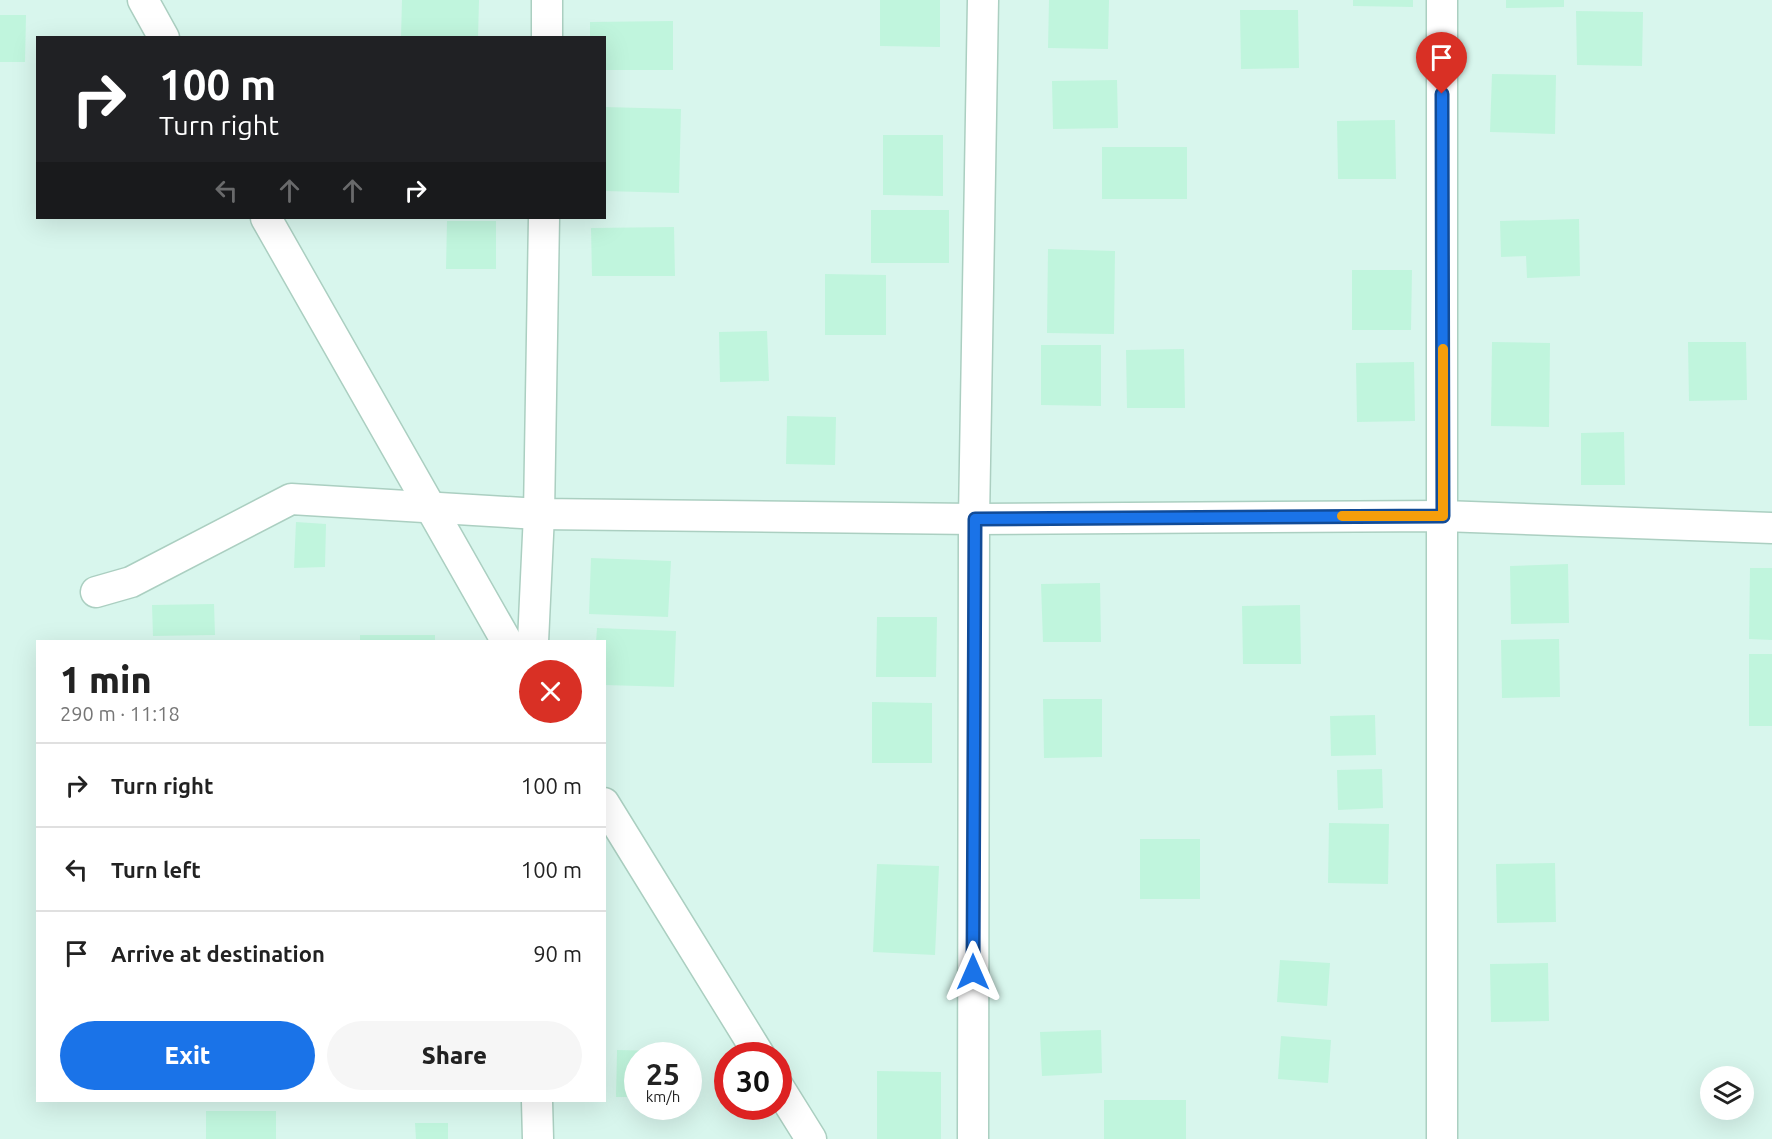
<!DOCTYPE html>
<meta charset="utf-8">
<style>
body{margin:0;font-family:Ubuntu,sans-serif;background:#f6f6f6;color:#222;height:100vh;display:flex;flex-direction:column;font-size:22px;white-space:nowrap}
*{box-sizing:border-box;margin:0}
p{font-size:20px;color:#767676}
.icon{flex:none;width:33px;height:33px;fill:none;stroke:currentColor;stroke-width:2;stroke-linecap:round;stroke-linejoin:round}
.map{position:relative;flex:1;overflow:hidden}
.side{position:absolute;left:36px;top:640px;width:570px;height:462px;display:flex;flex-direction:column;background:#fff;border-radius:0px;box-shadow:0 6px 24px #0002}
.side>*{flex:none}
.guide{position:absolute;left:36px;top:36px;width:570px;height:183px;border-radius:0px;box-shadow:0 6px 24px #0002;background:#202124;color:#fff;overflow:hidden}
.fabs{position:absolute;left:1700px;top:1066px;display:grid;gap:12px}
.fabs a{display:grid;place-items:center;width:54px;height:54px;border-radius:50%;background:#fff;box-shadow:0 6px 24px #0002;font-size:30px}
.speed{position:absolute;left:624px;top:1042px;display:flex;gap:12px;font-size:30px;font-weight:700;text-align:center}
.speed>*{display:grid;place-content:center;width:78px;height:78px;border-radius:50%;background:#fff;box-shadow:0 6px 24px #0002;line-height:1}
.speed small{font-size:15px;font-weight:400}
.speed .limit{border:9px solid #d22;background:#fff;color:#111}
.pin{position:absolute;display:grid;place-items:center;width:51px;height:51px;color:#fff;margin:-62px -26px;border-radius:50% 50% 50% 0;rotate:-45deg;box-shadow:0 0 6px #0007}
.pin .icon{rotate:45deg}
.me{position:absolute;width:66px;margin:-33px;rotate:0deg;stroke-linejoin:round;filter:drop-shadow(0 0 4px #0008)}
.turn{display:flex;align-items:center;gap:21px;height:126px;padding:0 24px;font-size:27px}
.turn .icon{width:78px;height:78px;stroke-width:2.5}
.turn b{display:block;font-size:42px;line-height:51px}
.lanes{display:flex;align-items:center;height:57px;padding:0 24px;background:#0003;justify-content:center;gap:30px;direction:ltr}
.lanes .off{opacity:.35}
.round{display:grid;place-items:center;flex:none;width:63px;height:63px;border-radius:32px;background:#f6f6f6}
.summary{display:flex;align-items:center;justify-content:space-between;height:102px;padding:0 24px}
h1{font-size:36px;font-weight:800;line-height:45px}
.action{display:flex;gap:12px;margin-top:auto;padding:12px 24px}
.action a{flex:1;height:69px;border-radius:36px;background:#1a73e8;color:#fff;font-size:24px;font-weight:800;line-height:69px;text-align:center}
.action a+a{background:#f6f6f6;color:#222}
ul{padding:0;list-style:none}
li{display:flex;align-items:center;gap:18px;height:84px;padding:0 24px;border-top:2px solid #e0e0e0}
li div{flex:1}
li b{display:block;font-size:22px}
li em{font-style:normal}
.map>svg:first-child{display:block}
.residential{fill:#d8f6ed;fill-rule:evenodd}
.building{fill:#c0f5dd}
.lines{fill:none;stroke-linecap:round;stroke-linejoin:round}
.minor-casing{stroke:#abcfc1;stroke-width:33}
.minor{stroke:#fff;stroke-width:30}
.route-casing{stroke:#114b97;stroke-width:15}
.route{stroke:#1a73e8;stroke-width:10}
.slow{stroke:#f59e0b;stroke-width:10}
</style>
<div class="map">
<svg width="1772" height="1139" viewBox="0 0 1772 1139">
<rect width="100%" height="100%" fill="#eafef9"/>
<!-- residential -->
<path class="residential" d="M0,0h1772v1139h-1772zM38,38h566v180h-566zM38,642h566v459h-566zM638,1056h50v51h-50zM728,1056h50v51h-50zM1710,1077h33v33h-33z"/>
<!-- building -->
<g class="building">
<polygon points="402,0 479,0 478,38 401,38"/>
<polygon points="880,0 940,0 940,47 880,46"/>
<polygon points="1049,0 1109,0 1108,49 1048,48"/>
<polygon points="1353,0 1413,0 1413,7 1353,6"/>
<polygon points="1506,0 1564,0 1564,7 1506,8"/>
<polygon points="1240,10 1298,10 1299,68 1241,69"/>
<polygon points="1576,11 1643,12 1642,66 1577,65"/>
<polygon points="0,15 26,15 25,62 0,62"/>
<polygon points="673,21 673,70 604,70 604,38 590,38 590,22"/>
<polygon points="1492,74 1556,75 1555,134 1490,132"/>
<polygon points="1117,80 1118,128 1053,129 1052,81"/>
<polygon points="604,107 681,109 679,193 604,191"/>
<polygon points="1395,120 1396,179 1338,179 1337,121"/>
<polygon points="883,135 943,135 943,196 883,195"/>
<rect x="1102" y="147" width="85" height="52"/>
<rect x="871" y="210" width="78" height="53"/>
<polygon points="1579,219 1580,276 1527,278 1526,256 1501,257 1500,221"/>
<polygon points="447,221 496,221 496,269 446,269"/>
<polygon points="674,227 675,276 592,276 591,228"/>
<polygon points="1048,249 1115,251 1114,334 1047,333"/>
<polygon points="1352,270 1412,270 1411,330 1352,330"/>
<polygon points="825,274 886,275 886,335 825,335"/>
<polygon points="767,331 769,381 720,382 719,332"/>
<polygon points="1492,342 1550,343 1549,427 1491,426"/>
<polygon points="1688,342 1746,342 1747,400 1689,401"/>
<polygon points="1041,345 1101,345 1101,406 1041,405"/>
<polygon points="1184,349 1185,408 1127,408 1126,350"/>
<polygon points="1414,362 1415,421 1357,422 1356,363"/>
<polygon points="787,416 836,417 835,465 786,464"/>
<polygon points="1624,432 1625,485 1581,485 1581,433"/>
<polygon points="296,522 326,524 325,567 294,568"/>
<polygon points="591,558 671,561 668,617 589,614"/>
<polygon points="1568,564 1569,623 1511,624 1510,566"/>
<polygon points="1750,568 1772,568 1772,640 1749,639"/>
<polygon points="1100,583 1101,642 1043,642 1041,584"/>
<polygon points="214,604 215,635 153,636 152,605"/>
<polygon points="1300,605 1301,664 1243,664 1242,606"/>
<polygon points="877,617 937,617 936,677 876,677"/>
<polygon points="597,628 676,631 674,687 604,685 604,642 596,642"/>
<rect x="360" y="635" width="75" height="7"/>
<polygon points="1559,639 1560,697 1502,698 1501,640"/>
<rect x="1749" y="654" width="23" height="72"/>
<polygon points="1043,699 1102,699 1102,757 1044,758"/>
<polygon points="872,702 932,703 932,763 872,763"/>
<polygon points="1375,715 1376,755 1331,756 1330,716"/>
<polygon points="1382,769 1383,808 1338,810 1337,770"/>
<polygon points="1329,823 1389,824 1388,884 1328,883"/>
<rect x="1140" y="839" width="60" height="60"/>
<polygon points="1555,863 1556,922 1497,923 1496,864"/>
<polygon points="877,864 939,866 935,955 873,952"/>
<polygon points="1280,960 1330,963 1327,1006 1277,1002"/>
<polygon points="1548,963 1549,1021 1491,1022 1490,964"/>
<polygon points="1101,1030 1102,1073 1042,1076 1040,1032"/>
<polygon points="1281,1036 1331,1040 1328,1083 1278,1079"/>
<polygon points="617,1050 663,1051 663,1056 638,1056 638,1097 616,1097"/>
<polygon points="877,1071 941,1072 941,1139 877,1139"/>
<rect x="1104" y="1100" width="82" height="39"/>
<rect x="206" y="1111" width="70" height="28"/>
<polygon points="415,1123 448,1123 448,1139 416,1139"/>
</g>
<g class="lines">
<!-- minor casing -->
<g class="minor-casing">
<g id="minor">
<polyline points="143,0 164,38"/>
<polyline points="547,38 547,0"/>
<polyline points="266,218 507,642"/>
<polyline points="96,592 131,582 291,499 539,514 974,519 1443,516 1772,528"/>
<polyline points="533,642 539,514 544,218"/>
<polyline points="604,803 760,1056"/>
<polyline points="778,1086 811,1139"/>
<polyline points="537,1101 538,1139"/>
<polyline points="973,1139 974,519 983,0"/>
<polyline points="1442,1139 1442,0"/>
</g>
</g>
<!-- minor -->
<use href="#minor" class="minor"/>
</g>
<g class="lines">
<!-- route casing -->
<g class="route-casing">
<polyline id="route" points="973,972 975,519 1443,516 1442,94"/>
</g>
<!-- route -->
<use href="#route" class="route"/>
<!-- slow -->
<polyline class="slow" points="1342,516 1443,516 1443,349"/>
</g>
</svg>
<div class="fabs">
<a><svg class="icon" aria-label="layers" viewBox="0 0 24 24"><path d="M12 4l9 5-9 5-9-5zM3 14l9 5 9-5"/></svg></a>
</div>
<div class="speed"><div>25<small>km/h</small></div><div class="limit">30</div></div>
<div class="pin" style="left:1442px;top:94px;background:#d93025"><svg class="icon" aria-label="arrive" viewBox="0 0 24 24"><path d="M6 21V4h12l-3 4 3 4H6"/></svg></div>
<svg class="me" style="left:973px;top:972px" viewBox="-20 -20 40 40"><path d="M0-17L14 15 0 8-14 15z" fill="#1a73e8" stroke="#fff" stroke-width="4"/></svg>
<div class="guide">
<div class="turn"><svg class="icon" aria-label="right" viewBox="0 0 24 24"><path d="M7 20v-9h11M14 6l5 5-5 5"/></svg><div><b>100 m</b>Turn right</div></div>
<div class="lanes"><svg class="icon off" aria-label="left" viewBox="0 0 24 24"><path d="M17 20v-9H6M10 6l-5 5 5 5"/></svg><svg class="icon off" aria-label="ahead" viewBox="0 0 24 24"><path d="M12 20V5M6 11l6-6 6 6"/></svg><svg class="icon off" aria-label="ahead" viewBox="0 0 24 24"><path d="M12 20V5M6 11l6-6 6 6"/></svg><svg class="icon" aria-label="right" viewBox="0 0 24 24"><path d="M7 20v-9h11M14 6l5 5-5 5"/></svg></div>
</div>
<section class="side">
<div class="summary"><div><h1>1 min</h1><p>290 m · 11:18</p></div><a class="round" style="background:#d93025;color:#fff"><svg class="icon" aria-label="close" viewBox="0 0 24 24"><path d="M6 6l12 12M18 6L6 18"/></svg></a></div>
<ul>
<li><svg class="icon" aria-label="right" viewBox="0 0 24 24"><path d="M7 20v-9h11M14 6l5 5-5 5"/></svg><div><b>Turn right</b></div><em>100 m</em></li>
<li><svg class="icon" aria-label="left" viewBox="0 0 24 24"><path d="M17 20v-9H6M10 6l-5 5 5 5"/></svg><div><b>Turn left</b></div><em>100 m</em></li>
<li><svg class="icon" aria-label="arrive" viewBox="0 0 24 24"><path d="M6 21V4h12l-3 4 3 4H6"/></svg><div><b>Arrive at destination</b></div><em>90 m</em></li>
</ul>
<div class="action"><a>Exit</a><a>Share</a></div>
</section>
</div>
